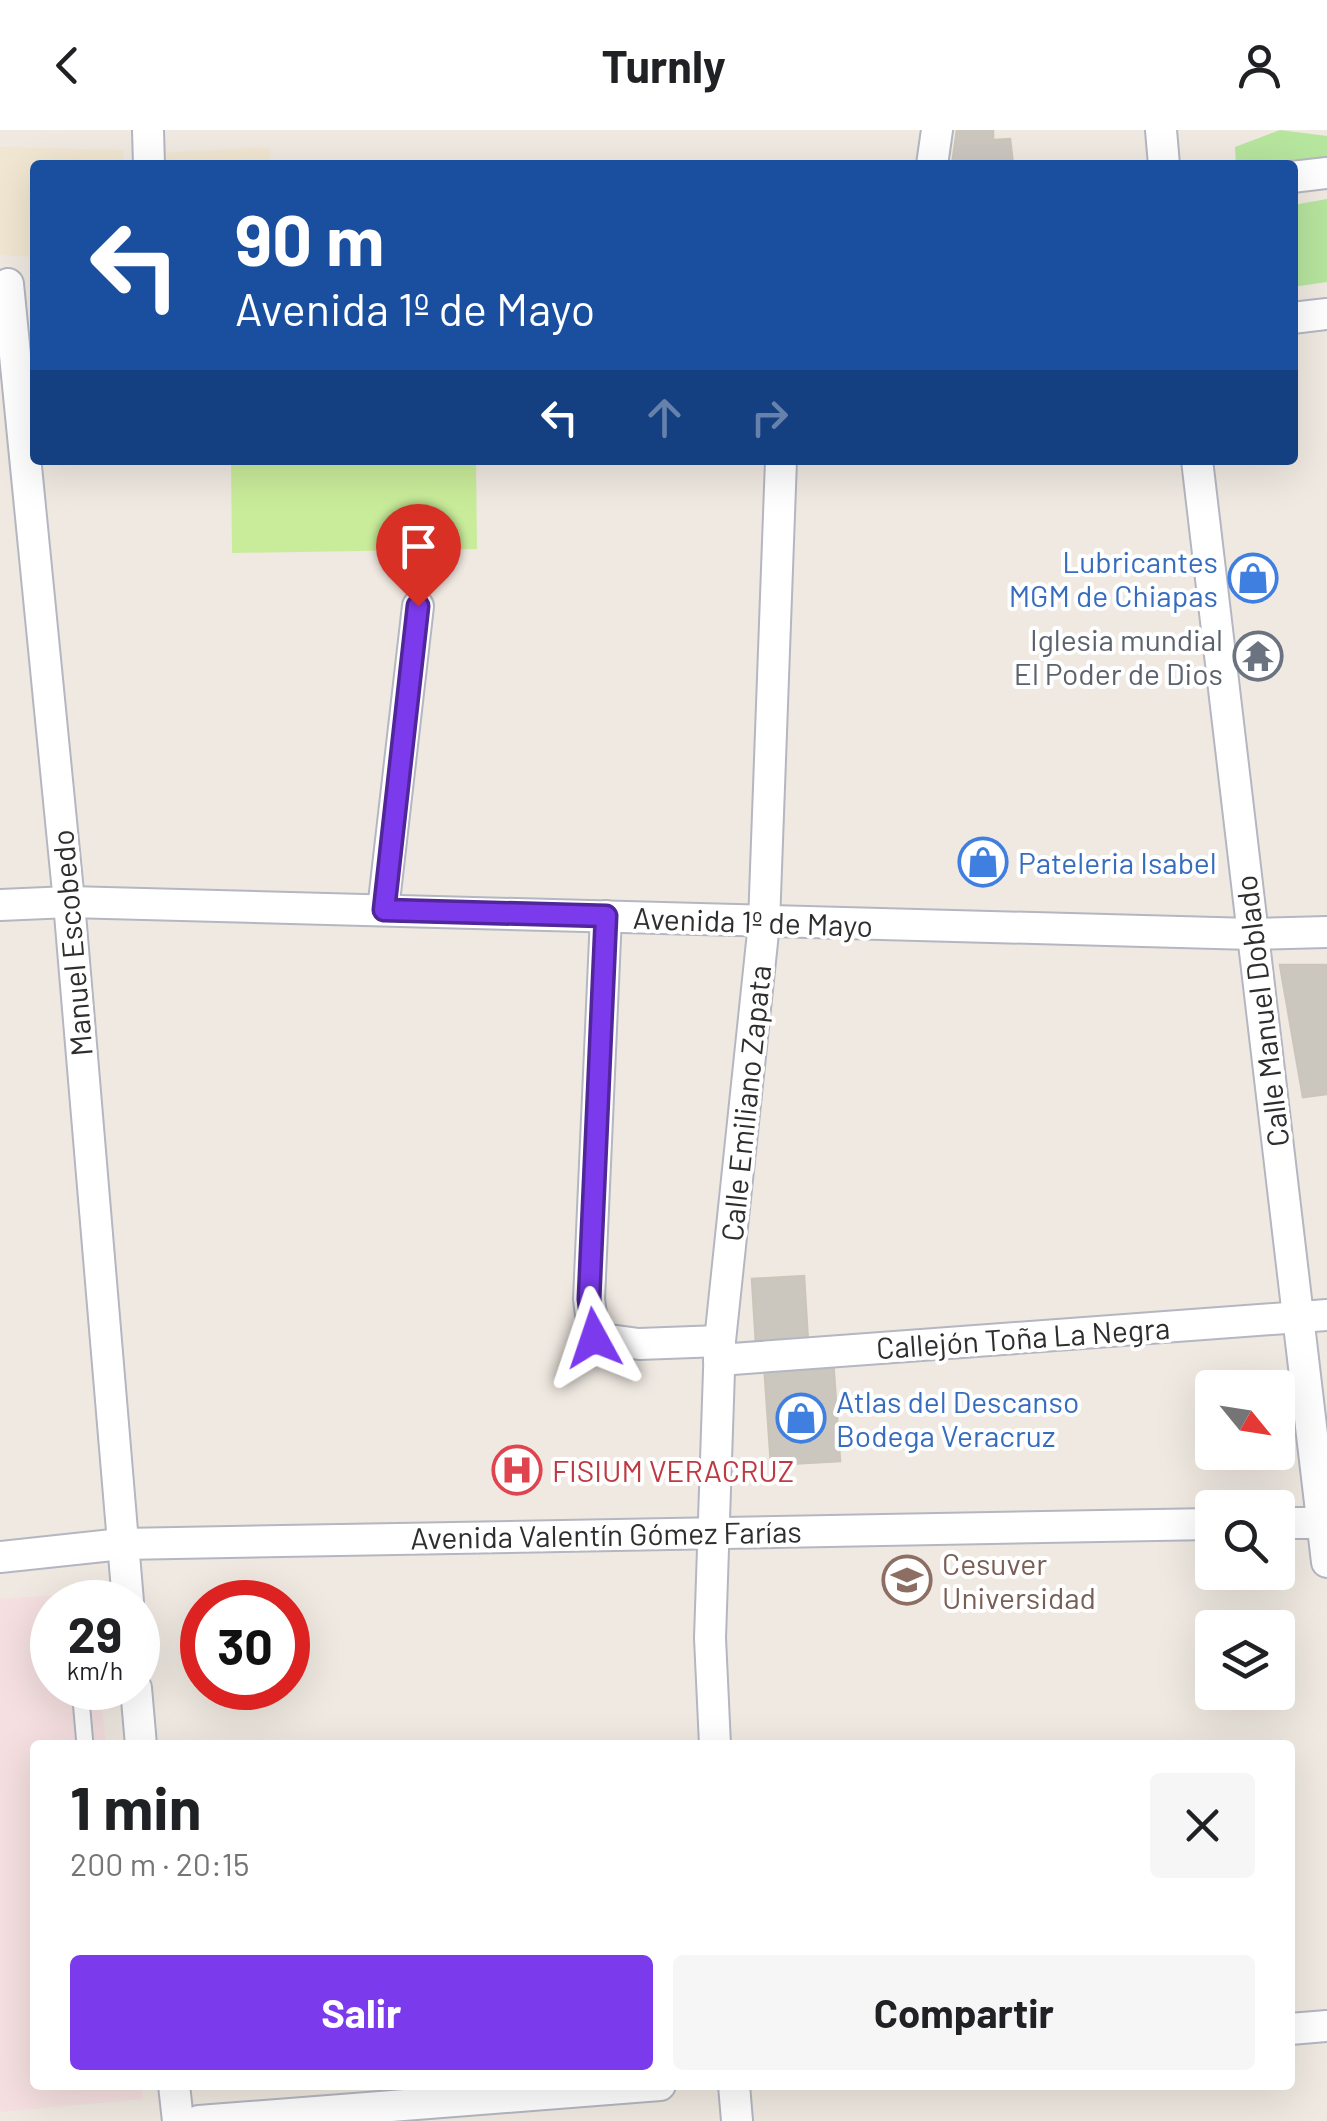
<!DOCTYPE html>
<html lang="es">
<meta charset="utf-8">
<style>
body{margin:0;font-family:Barlow,sans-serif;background:#f6f6f6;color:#202124;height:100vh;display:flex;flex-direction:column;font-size:38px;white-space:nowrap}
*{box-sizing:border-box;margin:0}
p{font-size:32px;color:#757577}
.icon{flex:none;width:55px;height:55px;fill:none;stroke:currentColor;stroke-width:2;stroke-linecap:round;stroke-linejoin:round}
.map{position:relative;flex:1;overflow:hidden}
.panel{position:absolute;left:30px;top:1610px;width:1265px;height:350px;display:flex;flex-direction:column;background:#fff;border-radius:10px;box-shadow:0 10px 40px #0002}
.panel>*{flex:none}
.banner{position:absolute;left:30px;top:30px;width:1268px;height:305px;border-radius:10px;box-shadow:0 10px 40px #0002;background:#1a4fa0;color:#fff;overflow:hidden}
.needle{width:65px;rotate:120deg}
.fabs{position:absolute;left:1195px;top:1240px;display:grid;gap:20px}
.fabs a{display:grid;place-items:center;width:100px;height:100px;border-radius:10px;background:#fff;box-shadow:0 10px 40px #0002;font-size:50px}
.speed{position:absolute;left:30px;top:1450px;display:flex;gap:20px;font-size:50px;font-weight:700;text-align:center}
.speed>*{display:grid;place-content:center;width:130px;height:130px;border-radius:50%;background:#fff;box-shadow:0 10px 40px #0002;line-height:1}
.speed small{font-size:25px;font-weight:400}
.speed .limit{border:15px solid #d22;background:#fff;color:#111}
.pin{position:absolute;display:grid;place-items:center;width:85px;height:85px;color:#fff;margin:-102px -42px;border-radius:50% 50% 50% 0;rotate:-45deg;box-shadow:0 0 10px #0007}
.pin .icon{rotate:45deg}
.me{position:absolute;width:110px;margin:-55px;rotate:355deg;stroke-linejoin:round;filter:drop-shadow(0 0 8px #0008)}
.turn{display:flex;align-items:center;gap:35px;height:210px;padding:0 40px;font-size:45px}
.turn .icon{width:130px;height:130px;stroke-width:2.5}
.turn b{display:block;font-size:70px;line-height:85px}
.lanes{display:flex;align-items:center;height:95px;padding:0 40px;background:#0003;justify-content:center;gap:50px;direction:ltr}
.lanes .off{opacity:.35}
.round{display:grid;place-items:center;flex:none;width:105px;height:105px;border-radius:10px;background:#f6f6f6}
.summary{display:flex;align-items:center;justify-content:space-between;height:170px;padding:0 40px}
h1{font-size:60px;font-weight:700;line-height:75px}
.cta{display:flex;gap:20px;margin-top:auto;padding:20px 40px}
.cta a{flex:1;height:115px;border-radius:10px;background:#7c3aed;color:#fff;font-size:40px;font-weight:700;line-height:115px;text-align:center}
.cta a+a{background:#f6f6f6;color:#202124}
header{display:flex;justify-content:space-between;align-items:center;height:130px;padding:0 40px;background:#fff;font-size:45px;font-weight:700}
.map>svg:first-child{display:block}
.education{fill:#f0e6d1}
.medical{fill:#f5dfe0}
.green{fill:#b6e59e}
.pitch{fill:#c9ec9a}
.building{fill:#cbc7bf;stroke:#cbc5ba;stroke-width:2.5}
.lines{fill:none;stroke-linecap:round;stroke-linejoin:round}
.lane-casing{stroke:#b4b7c1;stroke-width:19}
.street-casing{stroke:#b4b7c1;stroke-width:34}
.lane{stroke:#fff;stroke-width:15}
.street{stroke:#fff;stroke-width:30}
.route-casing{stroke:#51269a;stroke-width:25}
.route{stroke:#7c3aed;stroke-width:18}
.labels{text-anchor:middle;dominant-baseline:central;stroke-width:8;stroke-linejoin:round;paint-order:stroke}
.shop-label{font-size:30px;fill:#366cbe;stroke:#fff;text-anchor:start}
.worship-label{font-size:30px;fill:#5b616d;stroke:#fff;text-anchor:end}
.street-label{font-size:30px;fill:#2e2e2e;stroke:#fff}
.health-label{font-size:30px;fill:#be3a42;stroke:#fff;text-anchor:start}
.education-label{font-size:30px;fill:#785e54;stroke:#fff;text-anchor:start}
</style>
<header><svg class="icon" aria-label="back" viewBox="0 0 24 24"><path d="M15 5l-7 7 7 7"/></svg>Turnly<svg class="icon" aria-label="person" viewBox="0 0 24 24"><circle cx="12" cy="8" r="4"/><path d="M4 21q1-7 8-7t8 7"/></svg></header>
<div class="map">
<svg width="1327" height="1991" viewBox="0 0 1327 1991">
<rect width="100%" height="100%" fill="#efe9e1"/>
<!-- education -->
<g class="education">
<polygon points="0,17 123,20 124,35 35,35 35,127 0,125"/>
<polygon points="269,17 270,35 159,35 158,23"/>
</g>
<!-- medical -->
<polygon class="medical" points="91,1463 92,1472 52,1472 52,1558 100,1558 106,1615 35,1615 35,1955 142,1955 143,1969 0,1982 0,1469"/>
<!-- green -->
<g class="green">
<polygon points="1280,0 1327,6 1327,27 1236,35 1235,17"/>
<polygon points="1327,69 1327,152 1293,157 1293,75"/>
</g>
<!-- pitch -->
<polygon class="pitch" points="231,330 476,330 477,419 232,423"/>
<!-- building -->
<g class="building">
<polygon points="957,0 993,0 993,10 1010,9 1013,35 952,35"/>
<polygon points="1280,835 1327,835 1327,964 1303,967"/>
<polygon points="804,1146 808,1212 756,1215 752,1149"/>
<polygon points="833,1229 840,1331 771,1335 764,1233"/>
</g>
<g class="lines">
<!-- lane casing -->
<g class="lane-casing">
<polyline id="lane" points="80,1558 85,1615"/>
</g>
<!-- street casing -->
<g class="street-casing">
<g id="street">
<polyline points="148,0 149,35"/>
<polyline points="1161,0 1164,35"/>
<polyline points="932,35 937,0"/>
<polyline points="1292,47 1327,43"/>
<polyline points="8,154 69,772 128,1472"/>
<polyline points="1292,188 1327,184"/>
<polyline points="1197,330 1327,1432"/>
<polyline points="0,775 69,772 1252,804 1327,802"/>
<polyline points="383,780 418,476"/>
<polyline points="606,786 589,1169 594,1208 639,1214 720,1211"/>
<polyline points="719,1230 1327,1185"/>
<polyline points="1278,1393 1327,1393"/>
<polyline points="0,1427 122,1414 1212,1394"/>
<polyline points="136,1558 141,1615"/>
<polyline points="715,1615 710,1508 720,1211 764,793 781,330"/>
<polyline points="1290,1899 1327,1896"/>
<polyline points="174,1955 178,1991"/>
<polyline points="734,1955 737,1991"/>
<polyline points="199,1991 660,1955"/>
</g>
</g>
<!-- lane -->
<use href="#lane" class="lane"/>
<!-- street -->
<use href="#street" class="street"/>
</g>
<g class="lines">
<!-- route casing -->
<g class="route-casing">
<polyline id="route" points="418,476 384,780 606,786 589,1169 594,1208"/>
</g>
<!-- route -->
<use href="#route" class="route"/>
</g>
<!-- icons -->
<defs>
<g id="shop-ring" transform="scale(2.5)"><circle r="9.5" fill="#fff" stroke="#3f7fe0" stroke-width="1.5"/><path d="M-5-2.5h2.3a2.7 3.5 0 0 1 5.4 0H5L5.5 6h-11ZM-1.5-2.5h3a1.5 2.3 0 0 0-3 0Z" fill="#3f7fe0"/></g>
<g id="temple-ring" transform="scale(2.5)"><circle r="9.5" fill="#fff" stroke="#6b7280" stroke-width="1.5"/><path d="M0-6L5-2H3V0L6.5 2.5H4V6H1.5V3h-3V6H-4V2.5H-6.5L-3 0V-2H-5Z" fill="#6b7280"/></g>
<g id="hospital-ring" transform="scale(2.5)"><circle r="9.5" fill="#fff" stroke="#e0444e" stroke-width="1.5"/><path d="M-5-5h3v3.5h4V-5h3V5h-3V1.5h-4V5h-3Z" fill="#e0444e"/></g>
<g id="university-ring" transform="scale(2.5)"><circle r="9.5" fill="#fff" stroke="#8d6e63" stroke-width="1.5"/><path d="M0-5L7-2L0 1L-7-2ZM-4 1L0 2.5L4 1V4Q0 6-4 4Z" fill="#8d6e63"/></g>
</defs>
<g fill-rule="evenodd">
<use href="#shop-ring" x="1253" y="448"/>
<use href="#temple-ring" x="1258" y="526"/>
<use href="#shop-ring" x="983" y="732"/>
<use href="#shop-ring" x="801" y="1288"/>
<use href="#hospital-ring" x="517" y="1340"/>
<use href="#university-ring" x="907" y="1450"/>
</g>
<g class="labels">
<!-- shop labels -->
<g class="shop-label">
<text x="1218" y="431" text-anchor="end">Lubricantes<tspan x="1218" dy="34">MGM de Chiapas</tspan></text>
<text x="1018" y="732">Pateleria Isabel</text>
<text x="836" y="1271">Atlas del Descanso<tspan x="836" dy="34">Bodega Veracruz</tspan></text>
</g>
<!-- worship labels -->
<g class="worship-label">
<text x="1223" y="509">Iglesia mundial<tspan x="1223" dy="34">El Poder de Dios</tspan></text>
</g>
<!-- street labels -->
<g class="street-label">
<text transform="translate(753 791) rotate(2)">Avenida 1º de Mayo</text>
<text transform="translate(71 813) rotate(-95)">Manuel Escobedo</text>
<text transform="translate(1261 881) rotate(-97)">Calle Manuel Doblado</text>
<text transform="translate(745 973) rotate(-84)">Calle Emiliano Zapata</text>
<text transform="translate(1023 1207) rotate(-4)">Callejón Toña La Negra</text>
<text transform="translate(606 1404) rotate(-1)">Avenida Valentín Gómez Farías</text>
</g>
<!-- health labels -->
<g class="health-label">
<text x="552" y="1340">FISIUM VERACRUZ</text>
</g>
<!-- education labels -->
<g class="education-label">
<text x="942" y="1433">Cesuver<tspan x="942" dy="34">Universidad</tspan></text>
</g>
</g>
</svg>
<div class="fabs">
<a><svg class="needle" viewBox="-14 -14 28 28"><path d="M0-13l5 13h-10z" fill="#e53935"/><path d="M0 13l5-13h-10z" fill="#757577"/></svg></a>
<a><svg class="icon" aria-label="search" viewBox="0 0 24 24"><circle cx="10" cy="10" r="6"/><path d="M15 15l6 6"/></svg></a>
<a><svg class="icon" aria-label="layers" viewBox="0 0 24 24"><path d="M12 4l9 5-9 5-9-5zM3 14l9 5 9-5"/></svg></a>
</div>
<div class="speed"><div>29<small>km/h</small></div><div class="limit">30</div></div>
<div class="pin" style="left:418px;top:476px;background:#d93025"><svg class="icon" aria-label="arrive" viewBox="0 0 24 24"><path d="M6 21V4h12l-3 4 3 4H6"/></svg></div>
<svg class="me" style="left:594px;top:1208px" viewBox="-20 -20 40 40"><path d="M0-17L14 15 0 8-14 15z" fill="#7c3aed" stroke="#fff" stroke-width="4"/></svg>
<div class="banner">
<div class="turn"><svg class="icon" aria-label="left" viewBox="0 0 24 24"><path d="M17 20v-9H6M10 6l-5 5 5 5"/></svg><div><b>90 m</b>Avenida 1º de Mayo</div></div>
<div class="lanes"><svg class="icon" aria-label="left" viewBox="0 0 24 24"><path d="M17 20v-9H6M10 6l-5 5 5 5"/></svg><svg class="icon off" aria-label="ahead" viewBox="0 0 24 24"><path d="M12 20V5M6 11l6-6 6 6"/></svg><svg class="icon off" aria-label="right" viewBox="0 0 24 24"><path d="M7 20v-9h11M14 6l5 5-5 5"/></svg></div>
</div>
<section class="panel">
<div class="summary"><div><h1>1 min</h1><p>200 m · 20:15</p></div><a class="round"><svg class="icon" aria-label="close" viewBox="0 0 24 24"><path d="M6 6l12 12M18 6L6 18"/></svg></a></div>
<div class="cta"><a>Salir</a><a>Compartir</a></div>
</section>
</div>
